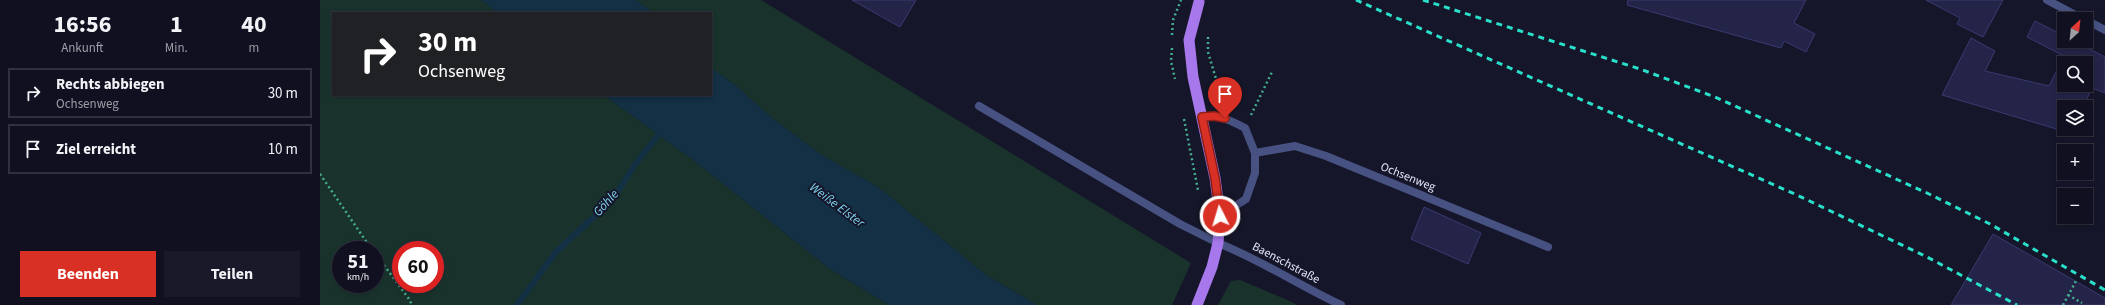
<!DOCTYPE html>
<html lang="de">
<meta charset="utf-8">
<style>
body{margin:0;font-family:"Source Sans 3",sans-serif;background:#191929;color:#f1f3f6;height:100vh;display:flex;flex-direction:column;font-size:15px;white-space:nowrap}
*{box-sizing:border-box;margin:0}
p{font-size:13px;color:#9c9da5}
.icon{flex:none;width:22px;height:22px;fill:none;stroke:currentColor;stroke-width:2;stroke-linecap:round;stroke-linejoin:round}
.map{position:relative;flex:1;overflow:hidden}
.side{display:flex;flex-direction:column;background:#101020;width:320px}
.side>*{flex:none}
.guide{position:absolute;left:12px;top:12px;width:380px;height:84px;border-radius:0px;box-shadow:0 2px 6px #0003,0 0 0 1px #30303e;background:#202124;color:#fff;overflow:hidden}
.needle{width:26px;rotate:27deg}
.buttons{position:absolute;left:1737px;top:12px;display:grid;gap:8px}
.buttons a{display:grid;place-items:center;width:36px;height:36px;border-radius:0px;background:#101020;box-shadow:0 2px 6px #0003,0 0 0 1px #30303e;font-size:20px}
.speed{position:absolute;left:12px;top:241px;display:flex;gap:8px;font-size:20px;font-weight:700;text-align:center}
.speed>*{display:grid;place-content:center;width:52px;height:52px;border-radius:50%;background:#101020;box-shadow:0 2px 6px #0003,0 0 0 1px #30303e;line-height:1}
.speed small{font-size:10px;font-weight:400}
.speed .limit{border:6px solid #d22;background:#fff;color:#111}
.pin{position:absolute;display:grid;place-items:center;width:34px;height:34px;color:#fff;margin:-41px -17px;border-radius:50% 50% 50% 0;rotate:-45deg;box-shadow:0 0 4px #0007}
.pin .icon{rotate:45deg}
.me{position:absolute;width:44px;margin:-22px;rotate:355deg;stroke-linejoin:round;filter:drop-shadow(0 0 3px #0008)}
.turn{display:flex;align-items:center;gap:14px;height:84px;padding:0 20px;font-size:18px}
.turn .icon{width:52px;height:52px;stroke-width:2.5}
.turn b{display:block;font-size:28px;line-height:34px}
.eta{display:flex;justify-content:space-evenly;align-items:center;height:68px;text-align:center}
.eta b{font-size:24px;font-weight:700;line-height:28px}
.cta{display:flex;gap:8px;margin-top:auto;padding:8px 20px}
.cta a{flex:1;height:46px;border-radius:0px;background:#d93025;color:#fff;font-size:16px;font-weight:700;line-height:46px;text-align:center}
.cta a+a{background:#191929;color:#f1f3f6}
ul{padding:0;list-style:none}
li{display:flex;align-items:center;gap:12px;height:50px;margin:0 8px 6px;padding:0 12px;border:2px solid #30303e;border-radius:0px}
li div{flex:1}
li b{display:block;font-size:15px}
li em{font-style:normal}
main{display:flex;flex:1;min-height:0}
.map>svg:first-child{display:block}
.green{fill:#19332c;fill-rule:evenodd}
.water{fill:#133045}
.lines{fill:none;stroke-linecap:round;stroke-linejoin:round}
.stream{stroke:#133045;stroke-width:6}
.building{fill:#242448;stroke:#393a71;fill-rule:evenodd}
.path{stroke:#43ae90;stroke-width:2.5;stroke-dasharray:2 3;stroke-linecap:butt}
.service{stroke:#475282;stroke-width:8}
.minor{stroke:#475282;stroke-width:8}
.primary{stroke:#a778ec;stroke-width:11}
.rail{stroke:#29e1cb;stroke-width:3;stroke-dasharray:6 5;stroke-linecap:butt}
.route-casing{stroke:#8d1f18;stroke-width:10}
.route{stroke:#d93025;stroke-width:7}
.labels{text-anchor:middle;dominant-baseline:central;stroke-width:4;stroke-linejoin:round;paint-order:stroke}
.street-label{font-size:12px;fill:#e2e5fb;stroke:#15162a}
.water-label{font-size:13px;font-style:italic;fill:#7ed2ed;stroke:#15162a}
</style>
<main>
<section class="side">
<div class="eta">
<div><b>16:56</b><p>Ankunft</p></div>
<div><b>1</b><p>Min.</p></div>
<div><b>40</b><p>m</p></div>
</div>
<ul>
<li><svg class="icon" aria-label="right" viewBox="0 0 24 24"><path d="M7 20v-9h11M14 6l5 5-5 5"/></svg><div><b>Rechts abbiegen</b><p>Ochsenweg</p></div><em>30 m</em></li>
<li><svg class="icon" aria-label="arrive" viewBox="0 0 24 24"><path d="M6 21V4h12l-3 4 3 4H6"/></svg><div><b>Ziel erreicht</b></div><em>10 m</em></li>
</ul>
<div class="cta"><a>Beenden</a><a>Teilen</a></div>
</section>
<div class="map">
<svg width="1785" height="305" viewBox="0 0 1785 305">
<rect width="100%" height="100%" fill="#15162a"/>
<!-- green -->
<g class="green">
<path d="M0,0h161l17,13h-165v82h271l88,64 138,110 59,36h-569zM21,250h34v34h-34zM81,250h34v34h-34z"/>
<polygon points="316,0 441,0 871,263 852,305 717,305 666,275 558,187 503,156 452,118 415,85 391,68 391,13 334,13"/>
<polygon points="920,280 972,302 977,305 898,305 911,281"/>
</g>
<!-- water -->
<g class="water">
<polygon points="161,0 316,0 334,13 178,13"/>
<polygon points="391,68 415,85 452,118 503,156 558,187 666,275 717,305 569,305 510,269 372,159 284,95 391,95"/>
</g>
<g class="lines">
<!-- stream -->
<polyline class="stream" points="197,305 236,252 293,199 316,163 343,129"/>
</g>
<!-- building -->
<g class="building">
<polygon points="532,0 596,0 580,27"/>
<polygon points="1308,0 1486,0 1474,23 1495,34 1486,52 1464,41 1461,48 1307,5"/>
<polygon points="1606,0 1683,0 1663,37 1637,24 1640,18"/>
<path d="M1715,21l29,15v5h10l31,16v36l-13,-5 -9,19h-19v22h8l-2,4 -128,-38 29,-57 24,13 -10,20 64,15 15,-30 -37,-19zM1744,63h22v22h-22z"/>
<polygon points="1104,207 1161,233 1148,264 1091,239"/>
<polygon points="1673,234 1785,298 1785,305 1631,305"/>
</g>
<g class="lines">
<!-- path -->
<g class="path">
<polyline points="852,35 853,20 861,0"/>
<polyline points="888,37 888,52 896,79 893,88"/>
<polyline points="852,48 851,61 855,79"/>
<polyline points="931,115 952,72"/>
<polyline points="864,119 878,190"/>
<polyline points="0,174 52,250"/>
<polyline points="55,253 89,299 92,305"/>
<polyline points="1748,295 1762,303"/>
<polyline points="1743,305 1756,281"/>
</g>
<!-- service -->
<polyline class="service" points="659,106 860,224 898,243"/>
<!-- minor -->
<g class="minor">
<polyline points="1727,0 1763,19"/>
<polyline points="1766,20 1785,30"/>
<path d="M882,117c18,-2 28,3 43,11l10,25v20l-9,26 -26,17"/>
<polyline points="935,153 975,146 1006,156 1228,247"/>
<path d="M898,243c43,17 82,43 123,62"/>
</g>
<!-- primary -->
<polyline class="primary" points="877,305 892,267 898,243 900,216 895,178 873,77 869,40 879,2"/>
<!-- rail -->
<g class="rail">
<polyline points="1036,0 1477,195 1607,257 1697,305"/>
<polyline points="1103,0 1320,69 1395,97 1607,193 1670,224 1785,290"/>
</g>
</g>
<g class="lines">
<!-- route casing -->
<g class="route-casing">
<polyline id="route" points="900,216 895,178 882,117 894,116 905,118"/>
</g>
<!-- route -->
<use href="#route" class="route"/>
</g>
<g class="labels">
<!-- street labels -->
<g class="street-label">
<text transform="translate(1088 177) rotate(22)">Ochsenweg</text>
<text transform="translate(966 263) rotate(28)">Baenschstraße</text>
</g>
<!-- water labels -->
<g class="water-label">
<text transform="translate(286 203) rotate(-48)">Göhle</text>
<text transform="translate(517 205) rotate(37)">Weiße Elster</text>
</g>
</g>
</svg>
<div class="buttons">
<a><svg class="needle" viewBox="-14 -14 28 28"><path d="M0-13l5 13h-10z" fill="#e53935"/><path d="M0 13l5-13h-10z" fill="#9c9da5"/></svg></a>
<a><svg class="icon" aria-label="search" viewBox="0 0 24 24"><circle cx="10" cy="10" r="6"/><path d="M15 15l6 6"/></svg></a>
<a><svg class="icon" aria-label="layers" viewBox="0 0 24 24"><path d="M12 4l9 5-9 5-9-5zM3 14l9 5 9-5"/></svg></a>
<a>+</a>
<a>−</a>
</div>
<div class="speed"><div>51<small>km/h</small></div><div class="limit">60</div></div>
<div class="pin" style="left:905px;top:118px;background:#d93025"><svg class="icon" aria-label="arrive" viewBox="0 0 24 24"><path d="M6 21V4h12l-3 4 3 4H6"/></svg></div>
<svg class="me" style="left:900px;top:216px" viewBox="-20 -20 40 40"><circle r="17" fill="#d93025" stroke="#fff" stroke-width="3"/><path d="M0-11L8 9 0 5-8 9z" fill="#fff"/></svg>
<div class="guide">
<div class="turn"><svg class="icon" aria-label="right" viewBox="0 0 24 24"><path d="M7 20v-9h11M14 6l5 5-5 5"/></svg><div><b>30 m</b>Ochsenweg</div></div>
</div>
</div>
</main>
